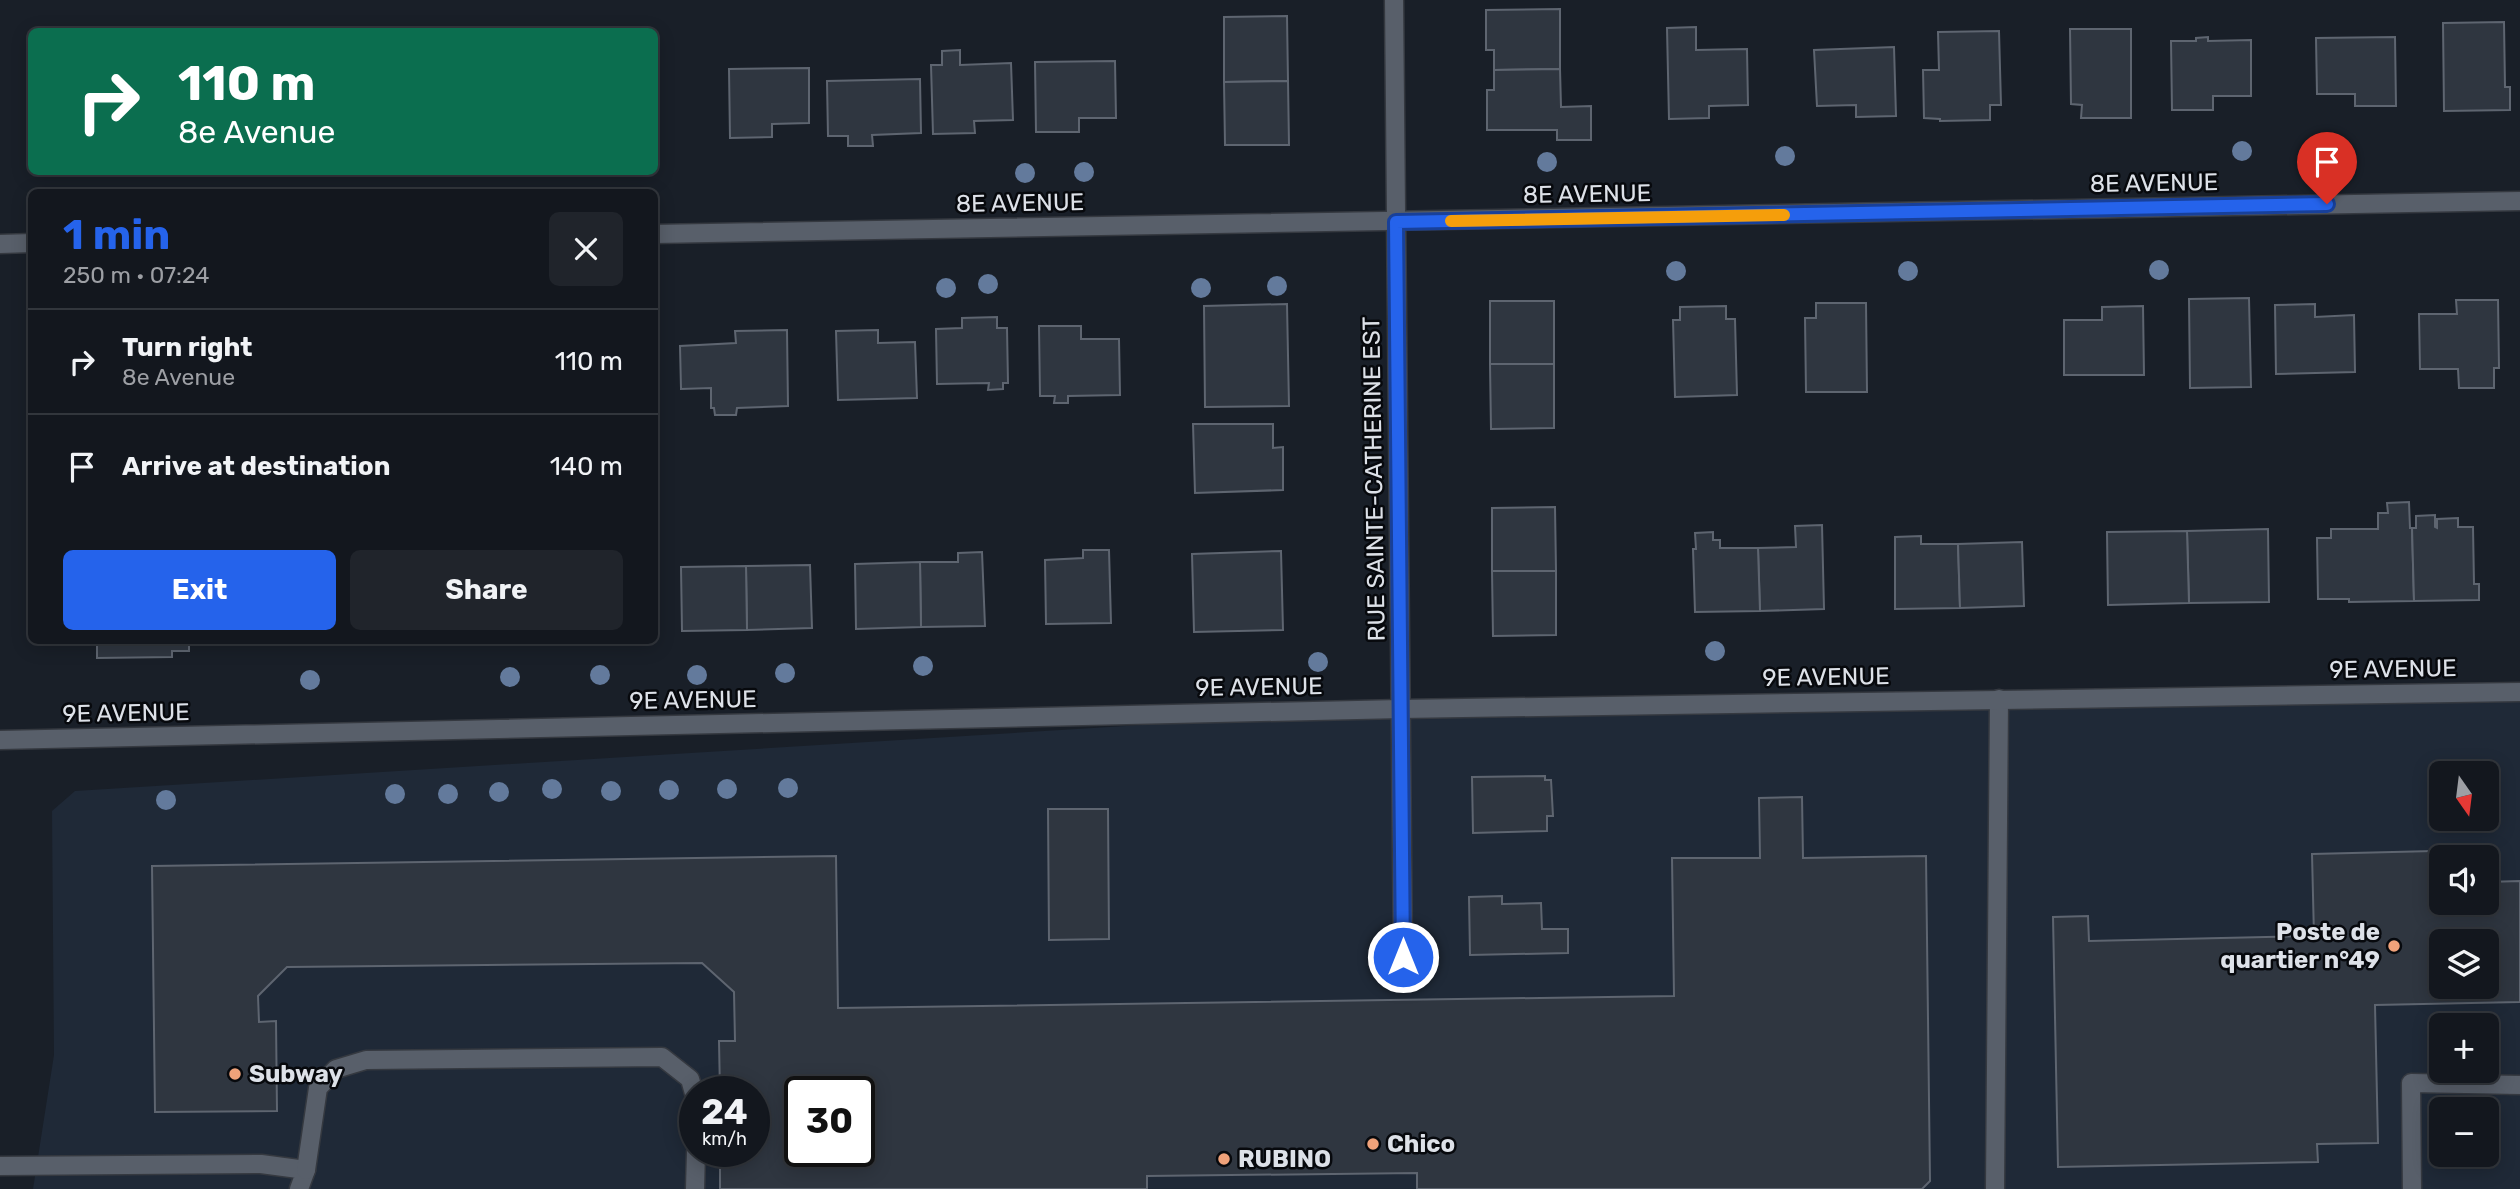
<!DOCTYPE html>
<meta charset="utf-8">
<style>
body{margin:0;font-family:Rubik,sans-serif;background:#20242b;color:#f1f3f6;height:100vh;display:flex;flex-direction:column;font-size:26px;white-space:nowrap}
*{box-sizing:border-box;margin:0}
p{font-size:23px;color:#9d9fa4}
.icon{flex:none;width:38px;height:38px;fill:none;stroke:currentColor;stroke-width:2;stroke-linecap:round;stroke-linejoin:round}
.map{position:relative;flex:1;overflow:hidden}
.sheet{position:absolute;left:28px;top:189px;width:630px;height:455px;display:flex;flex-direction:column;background:#13171e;border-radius:10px;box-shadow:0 4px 18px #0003,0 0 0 2px #32363c}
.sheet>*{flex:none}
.banner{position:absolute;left:28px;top:28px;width:630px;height:147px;border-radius:10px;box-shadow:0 4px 18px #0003,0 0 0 2px #32363c;background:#0b6e4f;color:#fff;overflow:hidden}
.needle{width:46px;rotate:166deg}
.buttons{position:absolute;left:2429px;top:761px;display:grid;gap:14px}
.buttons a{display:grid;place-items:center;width:70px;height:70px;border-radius:10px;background:#13171e;box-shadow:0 4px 18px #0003,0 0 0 2px #32363c;font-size:35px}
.speed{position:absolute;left:679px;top:1076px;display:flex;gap:14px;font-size:35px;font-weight:700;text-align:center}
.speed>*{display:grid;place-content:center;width:91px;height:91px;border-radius:50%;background:#13171e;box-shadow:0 4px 18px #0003,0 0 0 2px #32363c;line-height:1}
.speed small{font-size:18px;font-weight:400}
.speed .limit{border:4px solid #111;border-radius:10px;background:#fff;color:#111}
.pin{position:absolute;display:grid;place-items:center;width:60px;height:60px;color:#fff;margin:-72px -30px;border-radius:50% 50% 50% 0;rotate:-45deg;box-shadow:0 0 7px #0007}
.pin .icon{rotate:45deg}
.me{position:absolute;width:77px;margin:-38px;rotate:0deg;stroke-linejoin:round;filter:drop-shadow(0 0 5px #0008)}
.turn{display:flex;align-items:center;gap:24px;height:147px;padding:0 35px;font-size:32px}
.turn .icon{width:91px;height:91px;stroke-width:2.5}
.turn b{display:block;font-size:49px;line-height:60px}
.round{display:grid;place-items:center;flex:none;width:74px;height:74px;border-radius:10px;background:#20242b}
.summary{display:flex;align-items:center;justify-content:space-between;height:119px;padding:0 35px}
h1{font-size:42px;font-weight:700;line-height:52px;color:#2563eb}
.primary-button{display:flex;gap:14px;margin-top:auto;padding:14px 35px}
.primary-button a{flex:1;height:80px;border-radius:10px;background:#2563eb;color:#fff;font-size:28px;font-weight:700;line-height:80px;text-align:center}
.primary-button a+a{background:#20242b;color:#f1f3f6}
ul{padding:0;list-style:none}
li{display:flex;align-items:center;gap:21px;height:105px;padding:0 35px;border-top:2px solid #32363c}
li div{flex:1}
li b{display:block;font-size:26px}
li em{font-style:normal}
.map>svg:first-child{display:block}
.built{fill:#1f2937;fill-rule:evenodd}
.building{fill:#2f3640;stroke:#5e6570;stroke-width:2;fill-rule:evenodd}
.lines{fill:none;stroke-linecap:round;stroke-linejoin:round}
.lane-casing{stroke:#353940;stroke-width:21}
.street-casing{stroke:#353940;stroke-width:21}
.lane{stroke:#585f6a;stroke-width:18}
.street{stroke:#585f6a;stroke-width:18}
.tree{fill:#637a9c}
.route-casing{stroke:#184099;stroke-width:18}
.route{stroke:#2563eb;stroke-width:12}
.slow{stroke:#f59e0b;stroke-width:12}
.poi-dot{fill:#f0a27a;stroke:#07090d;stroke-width:2.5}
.labels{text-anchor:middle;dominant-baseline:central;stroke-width:5;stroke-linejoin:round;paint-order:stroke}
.street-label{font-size:24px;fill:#dde1e8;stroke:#07090d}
.poi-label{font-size:24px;font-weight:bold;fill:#dde1e8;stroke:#07090d;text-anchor:start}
</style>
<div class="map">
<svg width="2520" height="1189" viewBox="0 0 2520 1189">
<rect width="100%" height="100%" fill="#191f28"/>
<!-- built -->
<path class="built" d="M2520,692v497h-2487l21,-134 -2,-244 23,-20 1326,-82zM2441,774h46v45h-46zM2441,858h46v45h-46zM2441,942h46v45h-46zM2441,1026h46v45h-46zM695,1092h59v60h-59zM800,1092h59v60h-59zM2441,1110h46v45h-46z"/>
<!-- building -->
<g class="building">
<polygon points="1560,9 1560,69 1494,70 1494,50 1486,50 1486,10"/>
<polygon points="1287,16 1288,81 1224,82 1224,17"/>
<polygon points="2504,22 2505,87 2510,87 2510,110 2444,111 2443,23"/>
<polygon points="1696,27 1696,50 1747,49 1748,105 1709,106 1709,118 1669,119 1667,28"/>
<polygon points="167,29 167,32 91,32 91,30"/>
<polygon points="2070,29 2131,29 2131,118 2081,118 2082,105 2071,104"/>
<polygon points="1999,31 2001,105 1990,105 1990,120 1940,121 1940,119 1924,118 1923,70 1939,70 1938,32"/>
<polygon points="2208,37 2208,41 2251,40 2251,96 2213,96 2213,110 2172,110 2171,41 2196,41 2196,38"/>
<polygon points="2395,37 2396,106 2355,106 2355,94 2317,94 2316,38"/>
<polygon points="1894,47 1896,116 1856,117 1856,105 1817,106 1814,50"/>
<polygon points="960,50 960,65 1011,63 1013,120 974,121 975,133 933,134 931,65 942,65 942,51"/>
<polygon points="1115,61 1116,118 1079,118 1079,132 1036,132 1035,62"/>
<polygon points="809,68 809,123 772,124 772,137 730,138 729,69"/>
<polygon points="1560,69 1561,107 1591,106 1591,140 1557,140 1557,130 1487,130 1487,90 1494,90 1494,70"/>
<polygon points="920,79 921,133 872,135 873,146 848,146 848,136 828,136 827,81"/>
<polygon points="1288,81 1289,145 1225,145 1224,82"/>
<polygon points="2249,298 2251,387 2190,388 2189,299"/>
<polygon points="2456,300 2498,300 2499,368 2494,368 2494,388 2459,388 2458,369 2420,369 2419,314 2457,314"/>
<rect x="1490" y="301" width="64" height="63"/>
<polygon points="1816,303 1866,303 1867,392 1806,392 1805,318 1816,318"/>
<polygon points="1287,304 1289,406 1205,407 1204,306"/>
<polygon points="2315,304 2315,317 2354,315 2355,372 2276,374 2275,305"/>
<polygon points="1726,306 1726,319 1735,319 1737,395 1675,397 1673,320 1680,320 1680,307"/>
<polygon points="2143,306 2144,375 2064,375 2064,320 2102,320 2102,307"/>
<polygon points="997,317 997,328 1007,328 1008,383 1003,383 1003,389 988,390 989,383 937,384 936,329 962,328 962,318"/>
<polygon points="1039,326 1081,326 1081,339 1119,339 1120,395 1068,396 1068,403 1054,403 1055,396 1040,396"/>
<polygon points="654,330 656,330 657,386 654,386"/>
<polygon points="787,330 788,406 737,408 736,415 715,415 714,408 711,408 711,388 681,389 680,346 736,343 735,331"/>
<polygon points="878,330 878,343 915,342 917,398 838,400 836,331"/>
<polygon points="1490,364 1554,364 1554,428 1491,429"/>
<polygon points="1193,424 1273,424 1273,448 1283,447 1283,490 1195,493"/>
<polygon points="2409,502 2410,528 2412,528 2414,601 2349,602 2349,599 2318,599 2317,538 2331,538 2331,529 2378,529 2378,513 2388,513 2387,503"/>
<polygon points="1555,507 1556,571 1492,571 1492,508"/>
<polygon points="2435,515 2435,527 2437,528 2437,519 2458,518 2458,527 2473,527 2474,584 2479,584 2479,600 2414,601 2412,528 2416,528 2416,516"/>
<polygon points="1822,525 1824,609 1760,611 1758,548 1796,547 1795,526"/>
<polygon points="2268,529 2269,602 2189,603 2187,531"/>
<polygon points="2187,531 2189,603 2108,605 2107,532"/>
<polygon points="1713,532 1713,540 1720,540 1720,548 1758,548 1760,611 1695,612 1693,549 1696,549 1695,533"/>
<polygon points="1921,536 1921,544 1958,544 1960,608 1895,609 1895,537"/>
<polygon points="2022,542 2024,606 1960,608 1958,544"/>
<polygon points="1083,550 1109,550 1111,623 1046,624 1045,560 1083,558"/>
<polygon points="1281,551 1283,630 1194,632 1192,554"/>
<polygon points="982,552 985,626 921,627 920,562 958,562 958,553"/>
<polygon points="920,562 921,627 856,629 855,564"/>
<polygon points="810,565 812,628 747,630 746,566"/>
<polygon points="746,566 747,630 682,631 681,567"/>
<polygon points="1492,571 1556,571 1556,635 1493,636"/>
<polygon points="97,640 189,640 189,651 172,651 172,657 97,658"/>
<polygon points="293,640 359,640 359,641 293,642"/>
<polygon points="1545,776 1545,780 1551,780 1553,816 1547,816 1547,831 1473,833 1472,777"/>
<path d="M1802,797l1,61 123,-2 4,325 -8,8h-505v-16l-270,3v13h-427v-37h34v-60h-34l-1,-51h16l-1,-49 -32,-29 -415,4 -29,29 1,26 17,-1 1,90 -122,1 -3,-246 684,-10 2,152 836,-12 -2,-138h88l-1,-60zM800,1092h59v60h-59z"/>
<polygon points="1048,809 1108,809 1109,939 1049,940"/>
<path d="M2474,850l1,8h-34v45h46v-21l33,-1v121l-145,3 3,138 -61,1 1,18 -260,5 -5,-250 35,-1 1,25 225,-5 -2,-82zM2441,942h46v45h-46z"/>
<polygon points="1502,896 1502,904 1541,903 1542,929 1568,929 1568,953 1470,955 1469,897"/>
</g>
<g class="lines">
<!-- lane casing -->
<g class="lane-casing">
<g id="lane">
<polyline points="0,1166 261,1164 306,1170 299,1189"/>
<polyline points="306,1170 318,1088 336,1069 366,1060 662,1057 690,1079 695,1097"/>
<polyline points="695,1189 696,1152"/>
<polyline points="1995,1189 1999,699"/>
<polyline points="2412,1189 2411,1083 2520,1085"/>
</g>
</g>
<!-- street casing -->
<g class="street-casing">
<g id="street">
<polyline points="1394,0 1403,957"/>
<polyline points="654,234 2520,201"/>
<polyline points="0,244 32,243"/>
<polyline points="0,740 1401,709 2520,692"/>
</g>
</g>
<!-- lane -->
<use href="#lane" class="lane"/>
<!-- street -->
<use href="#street" class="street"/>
</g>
<!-- trees -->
<g class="tree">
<circle cx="2242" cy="151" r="10"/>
<circle cx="1785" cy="156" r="10"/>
<circle cx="1547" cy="162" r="10"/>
<circle cx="1084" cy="172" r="10"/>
<circle cx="1025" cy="173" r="10"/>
<circle cx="2159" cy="270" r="10"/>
<circle cx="1676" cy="271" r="10"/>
<circle cx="1908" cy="271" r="10"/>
<circle cx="988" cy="284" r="10"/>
<circle cx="1277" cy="286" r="10"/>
<circle cx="946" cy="288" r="10"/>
<circle cx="1201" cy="288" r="10"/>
<circle cx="1715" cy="651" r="10"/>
<circle cx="1318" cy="662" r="10"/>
<circle cx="923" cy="666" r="10"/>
<circle cx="785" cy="673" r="10"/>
<circle cx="600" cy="675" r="10"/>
<circle cx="697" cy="675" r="10"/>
<circle cx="510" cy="677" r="10"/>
<circle cx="310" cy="680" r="10"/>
<circle cx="788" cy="788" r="10"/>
<circle cx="552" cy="789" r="10"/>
<circle cx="727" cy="789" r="10"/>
<circle cx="669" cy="790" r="10"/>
<circle cx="611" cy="791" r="10"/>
<circle cx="499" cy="792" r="10"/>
<circle cx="395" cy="794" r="10"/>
<circle cx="448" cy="794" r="10"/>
<circle cx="166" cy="800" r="10"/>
</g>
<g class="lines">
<!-- route casing -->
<g class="route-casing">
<polyline id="route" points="1403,957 1396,222 2327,204"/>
</g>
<!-- route -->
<use href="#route" class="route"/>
<!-- slow -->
<polyline class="slow" points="1451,221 1784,215"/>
</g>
<!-- markers -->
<g class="poi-dot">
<circle cx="2394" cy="946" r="7"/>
<circle cx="235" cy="1074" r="7"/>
<circle cx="1373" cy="1144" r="7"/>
<circle cx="1224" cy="1159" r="7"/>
</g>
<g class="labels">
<!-- street labels -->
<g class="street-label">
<text transform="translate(2154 183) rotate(-1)">8E AVENUE</text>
<text transform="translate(1587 194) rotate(-1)">8E AVENUE</text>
<text transform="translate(1020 203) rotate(-1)">8E AVENUE</text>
<text transform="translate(1374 479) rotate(-91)">RUE SAINTE-CATHERINE EST</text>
<text transform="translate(2393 669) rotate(-1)">9E AVENUE</text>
<text transform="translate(1826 677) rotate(-1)">9E AVENUE</text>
<text transform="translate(1259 687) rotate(-1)">9E AVENUE</text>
<text transform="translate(693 700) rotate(-1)">9E AVENUE</text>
<text transform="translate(126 713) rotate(-1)">9E AVENUE</text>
</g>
<!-- poi labels -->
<g class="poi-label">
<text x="2380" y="932" text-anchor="end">Poste de<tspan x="2380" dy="28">quartier n°49</tspan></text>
<text x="249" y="1074">Subway</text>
<text x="1387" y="1144">Chico</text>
<text x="1238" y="1159">RUBINO</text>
</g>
</g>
</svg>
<div class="buttons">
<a><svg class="needle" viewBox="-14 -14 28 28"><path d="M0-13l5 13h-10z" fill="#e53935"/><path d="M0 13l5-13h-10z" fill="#9d9fa4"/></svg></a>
<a><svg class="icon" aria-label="sound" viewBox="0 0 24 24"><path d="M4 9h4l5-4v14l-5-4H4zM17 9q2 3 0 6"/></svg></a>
<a><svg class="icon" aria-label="layers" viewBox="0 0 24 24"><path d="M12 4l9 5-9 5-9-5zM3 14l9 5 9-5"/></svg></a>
<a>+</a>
<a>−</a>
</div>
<div class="speed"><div>24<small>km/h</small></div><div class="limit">30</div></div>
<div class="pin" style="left:2327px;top:204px;background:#d93025"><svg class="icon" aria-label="arrive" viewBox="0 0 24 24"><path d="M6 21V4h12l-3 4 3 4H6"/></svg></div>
<svg class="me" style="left:1403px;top:957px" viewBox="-20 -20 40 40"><circle r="17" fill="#2563eb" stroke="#fff" stroke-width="3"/><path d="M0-11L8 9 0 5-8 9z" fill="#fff"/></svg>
<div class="banner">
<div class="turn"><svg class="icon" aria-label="right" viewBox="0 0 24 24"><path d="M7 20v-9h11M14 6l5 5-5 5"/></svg><div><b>110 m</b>8e Avenue</div></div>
</div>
<section class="sheet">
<div class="summary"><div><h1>1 min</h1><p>250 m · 07:24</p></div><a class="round"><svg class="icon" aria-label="close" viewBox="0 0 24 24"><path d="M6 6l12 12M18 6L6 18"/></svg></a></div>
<ul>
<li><svg class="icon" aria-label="right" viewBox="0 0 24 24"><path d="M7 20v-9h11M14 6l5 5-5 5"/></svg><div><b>Turn right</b><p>8e Avenue</p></div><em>110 m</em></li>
<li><svg class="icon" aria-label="arrive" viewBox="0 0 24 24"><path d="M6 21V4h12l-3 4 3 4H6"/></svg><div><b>Arrive at destination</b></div><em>140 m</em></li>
</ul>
<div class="primary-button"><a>Exit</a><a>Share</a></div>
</section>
</div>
